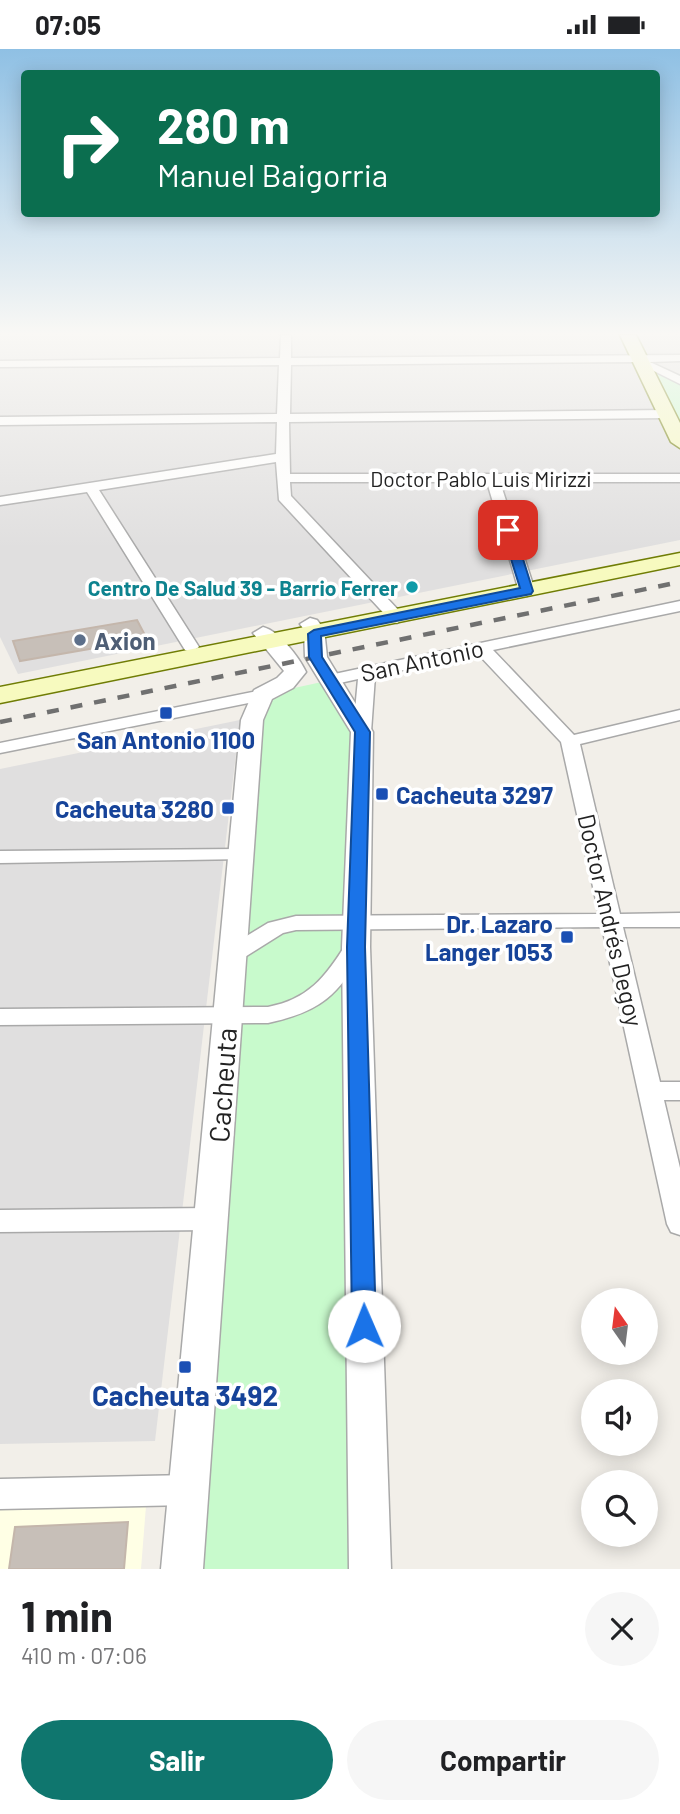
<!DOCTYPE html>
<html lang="es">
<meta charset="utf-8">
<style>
body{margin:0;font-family:Barlow,sans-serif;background:#f6f6f6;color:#202124;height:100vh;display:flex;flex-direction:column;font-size:26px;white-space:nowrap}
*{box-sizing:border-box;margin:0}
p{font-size:23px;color:#757577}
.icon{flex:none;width:38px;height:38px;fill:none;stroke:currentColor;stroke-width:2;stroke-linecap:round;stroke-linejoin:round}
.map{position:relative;height:1520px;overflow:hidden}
.panel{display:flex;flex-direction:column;background:#fff;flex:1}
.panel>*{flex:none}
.banner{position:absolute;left:21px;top:21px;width:639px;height:147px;border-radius:7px;box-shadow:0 4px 18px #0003;background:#0b6e4f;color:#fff;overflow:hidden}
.needle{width:46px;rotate:346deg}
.buttons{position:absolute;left:581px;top:1239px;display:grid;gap:14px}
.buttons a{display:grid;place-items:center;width:77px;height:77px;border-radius:50%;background:#fff;box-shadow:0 4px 18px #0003;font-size:35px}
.pin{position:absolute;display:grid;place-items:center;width:60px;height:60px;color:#fff;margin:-30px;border-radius:14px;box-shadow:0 4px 10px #0006}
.me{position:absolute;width:77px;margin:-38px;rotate:359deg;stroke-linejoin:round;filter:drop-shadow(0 0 5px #0008)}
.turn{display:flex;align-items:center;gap:24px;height:147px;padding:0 21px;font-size:32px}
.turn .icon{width:91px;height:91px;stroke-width:2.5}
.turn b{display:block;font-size:49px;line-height:60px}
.round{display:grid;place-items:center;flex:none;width:74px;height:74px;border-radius:37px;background:#f6f6f6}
.headline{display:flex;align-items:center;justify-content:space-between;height:119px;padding:0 21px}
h1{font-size:42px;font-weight:700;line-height:52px}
.cta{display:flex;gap:14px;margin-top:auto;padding:14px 21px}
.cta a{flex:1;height:80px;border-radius:42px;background:#0f766e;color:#fff;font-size:28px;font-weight:700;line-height:80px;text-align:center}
.cta a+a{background:#f6f6f6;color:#202124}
.status{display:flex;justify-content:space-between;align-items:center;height:49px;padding:0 35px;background:#fff;direction:ltr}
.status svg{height:19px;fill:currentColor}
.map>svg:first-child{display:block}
.residential{fill:#e0dfdf}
.education{fill:#ffffe5}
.park{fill:#c8facc}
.building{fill:#c7bfb8;stroke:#c4b6ab;stroke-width:2}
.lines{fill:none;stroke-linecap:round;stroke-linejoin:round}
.minor-casing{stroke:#a9a9a9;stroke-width:3}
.tertiary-casing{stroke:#a9a9a9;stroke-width:3}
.secondary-casing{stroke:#707d05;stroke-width:3}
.minor{fill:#fff;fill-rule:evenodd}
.tertiary{fill:#fff;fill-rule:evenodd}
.secondary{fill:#f7fabf;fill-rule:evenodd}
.rail{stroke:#707070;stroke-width:4.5;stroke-dasharray:12 12;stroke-linecap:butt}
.route{fill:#1a73e8;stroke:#114b97;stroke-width:2}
.culture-dot{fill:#0f9aa8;stroke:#fff;stroke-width:2.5}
.service-dot{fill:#5c6f8a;stroke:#fff;stroke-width:2.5}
.transit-dot{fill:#1a4fb4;stroke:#fff;stroke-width:2.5}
.labels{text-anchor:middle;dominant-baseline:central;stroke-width:7;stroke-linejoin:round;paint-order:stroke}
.far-street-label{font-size:21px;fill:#222;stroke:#fff}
.far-culture-label{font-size:21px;font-weight:bold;fill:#0d838f;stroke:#fff;text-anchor:end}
.service-label{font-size:24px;font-weight:bold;fill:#4e5e75;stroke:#fff;text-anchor:start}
.street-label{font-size:24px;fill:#222;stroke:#fff}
.transit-label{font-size:24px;font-weight:bold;fill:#164399;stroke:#fff;text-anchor:end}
.near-street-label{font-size:28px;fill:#222;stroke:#fff}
.near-transit-label{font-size:28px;font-weight:bold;fill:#164399;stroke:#fff}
</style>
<div class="status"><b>07:05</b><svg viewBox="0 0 49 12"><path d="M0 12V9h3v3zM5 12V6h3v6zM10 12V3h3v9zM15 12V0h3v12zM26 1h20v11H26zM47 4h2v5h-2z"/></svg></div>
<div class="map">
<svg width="680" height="1520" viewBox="0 0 680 1520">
<rect width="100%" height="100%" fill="#f2efe9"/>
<!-- residential -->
<g class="residential">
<polygon points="0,286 680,286 680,491 18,625 0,588"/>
<polygon points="240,671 155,1392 0,1395 0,720"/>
</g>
<!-- education -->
<polygon class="education" points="146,1457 141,1520 0,1520 0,1460"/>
<!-- park -->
<g class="park">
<polygon points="655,321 680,336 680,373 676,366"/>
<polygon points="331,631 356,671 370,1520 182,1520 262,646"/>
</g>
<!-- building -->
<g class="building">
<polygon points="137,571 147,590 20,612 13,592"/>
<polygon points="128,1473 124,1520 9,1520 15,1478"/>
</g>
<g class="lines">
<!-- minor casing -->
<g class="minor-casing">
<g id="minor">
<polygon points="281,286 291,286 291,309 680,306 680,312 650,313 680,327 680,335 636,313 291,316 290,365 667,361 673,365 667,369 289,373 290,425 680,425 680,433 500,433 535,542 527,547 519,542 487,433 290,433 291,447 403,566 405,569 397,574 391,572 279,451 276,413 99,441 199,598 191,603 185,601 87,443 0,456 0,448 276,405 277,373 0,376 0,368 277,365 279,316 0,318 0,312 280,309"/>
<polygon points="680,552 680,562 493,601 574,686 680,661 680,671 580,695 620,865 680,864 680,878 623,878 660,1033 680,1033 680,1051 664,1051 680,1119 680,1186 671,1183 667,1175 602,878 296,881 283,884 240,911 224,911 221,906 224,901 268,874 296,867 599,865 561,693 478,605 375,627 371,683 362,688 353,683 358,630 331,636 323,631 325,627 367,618"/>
<polygon points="262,641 268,642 271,646 268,650 0,704 0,694"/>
<polygon points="239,800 249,806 246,810 0,814 0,802"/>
<path d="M354,893l8,2 3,5c-28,47 -43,62 -97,74l-268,2v-16l268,-2c40,-8 57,-29 78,-63z"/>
<polygon points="212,1159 221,1162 225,1170 221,1178 212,1181 0,1183 0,1161"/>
<polygon points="189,1426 200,1431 205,1441 200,1451 189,1456 0,1460 0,1430"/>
</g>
</g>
<!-- tertiary casing -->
<g class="tertiary-casing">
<g id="tertiary">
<polygon points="310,569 317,571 324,580 327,608 373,683 370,898 391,1520 349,1520 342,898 351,683 305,608 304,581 300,575"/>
<path d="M263,578c16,4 36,30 43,45l-13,16 -21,11 -9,21 -60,849h-42l80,-849 13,-30 23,-12 7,-7 -31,-38z"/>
</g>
</g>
<!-- secondary casing -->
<g class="secondary-casing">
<g id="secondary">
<polygon points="620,286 636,286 680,374 680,399 671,393"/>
<polygon points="680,504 680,516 0,654 0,638"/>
</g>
</g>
<!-- minor -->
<use href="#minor" class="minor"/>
<!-- tertiary -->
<use href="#tertiary" class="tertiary"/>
<!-- secondary -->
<use href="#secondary" class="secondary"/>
<!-- rail -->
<polyline class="rail" points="0,673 680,533"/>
</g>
<!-- sky -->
<linearGradient id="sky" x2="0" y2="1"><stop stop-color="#8fc0e4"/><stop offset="0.57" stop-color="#f9f8f5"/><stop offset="1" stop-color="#f9f8f5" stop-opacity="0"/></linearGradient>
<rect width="680" height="499" fill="url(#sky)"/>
<!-- route -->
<polygon class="route" points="508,477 514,481 533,542 531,545 321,587 322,608 370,683 365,898 376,1277 372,1284 364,1287 356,1284 352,1277 347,898 355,683 309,608 308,585 314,581 520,539 502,481"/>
<!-- markers -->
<circle class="culture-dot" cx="412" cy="538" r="7"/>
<circle class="service-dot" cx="80" cy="591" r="7"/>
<g class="transit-dot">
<rect x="159" y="657" width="14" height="14" rx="3.5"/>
<rect x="375" y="738" width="14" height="14" rx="3.5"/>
<rect x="221" y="752" width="14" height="14" rx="3.5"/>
<rect x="560" y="881" width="14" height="14" rx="3.5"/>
<rect x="178" y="1311" width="14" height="14" rx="3.5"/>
</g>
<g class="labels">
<!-- far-street labels -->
<g class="far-street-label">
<text x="481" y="429">Doctor Pablo Luis Mirizzi</text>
</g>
<!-- far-culture labels -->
<g class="far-culture-label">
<text x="398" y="538">Centro De Salud 39 - Barrio Ferrer</text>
</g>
<!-- service labels -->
<g class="service-label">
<text x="94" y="591">Axion</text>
</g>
<!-- street labels -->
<g class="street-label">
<text transform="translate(422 611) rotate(-12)">San Antonio</text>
<text transform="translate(611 871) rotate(77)">Doctor Andrés Degoy</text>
</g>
<!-- transit labels -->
<g class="transit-label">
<text x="166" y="690" text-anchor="middle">San Antonio 1100</text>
<text x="396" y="745" text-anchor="start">Cacheuta 3297</text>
<text x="214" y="759">Cacheuta 3280</text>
<text x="553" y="874">Dr. Lazaro<tspan x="553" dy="28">Langer 1053</tspan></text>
</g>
<!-- near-street labels -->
<g class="near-street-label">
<text transform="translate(222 1036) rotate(-86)">Cacheuta</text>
</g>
<!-- near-transit labels -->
<g class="near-transit-label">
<text x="185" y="1346">Cacheuta 3492</text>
</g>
</g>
</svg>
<div class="buttons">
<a><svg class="needle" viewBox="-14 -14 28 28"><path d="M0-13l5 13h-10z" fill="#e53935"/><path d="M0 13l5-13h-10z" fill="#757577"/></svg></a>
<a><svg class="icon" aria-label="sound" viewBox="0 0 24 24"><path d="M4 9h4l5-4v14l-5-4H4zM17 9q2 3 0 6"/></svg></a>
<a><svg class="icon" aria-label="search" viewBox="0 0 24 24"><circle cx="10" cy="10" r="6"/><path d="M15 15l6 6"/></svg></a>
</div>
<div class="pin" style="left:508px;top:481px;background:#d93025"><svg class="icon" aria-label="arrive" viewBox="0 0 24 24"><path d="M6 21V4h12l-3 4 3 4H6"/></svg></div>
<svg class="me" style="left:364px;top:1277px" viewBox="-20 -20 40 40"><circle r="19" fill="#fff"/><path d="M0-13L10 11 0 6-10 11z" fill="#1a73e8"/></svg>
<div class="banner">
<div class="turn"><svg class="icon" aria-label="right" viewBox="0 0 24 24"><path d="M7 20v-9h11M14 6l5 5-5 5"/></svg><div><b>280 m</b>Manuel Baigorria</div></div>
</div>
</div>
<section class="panel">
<div class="headline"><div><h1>1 min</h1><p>410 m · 07:06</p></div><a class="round"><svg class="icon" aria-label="close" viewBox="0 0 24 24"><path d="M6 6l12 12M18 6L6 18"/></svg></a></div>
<div class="cta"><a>Salir</a><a>Compartir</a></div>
</section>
